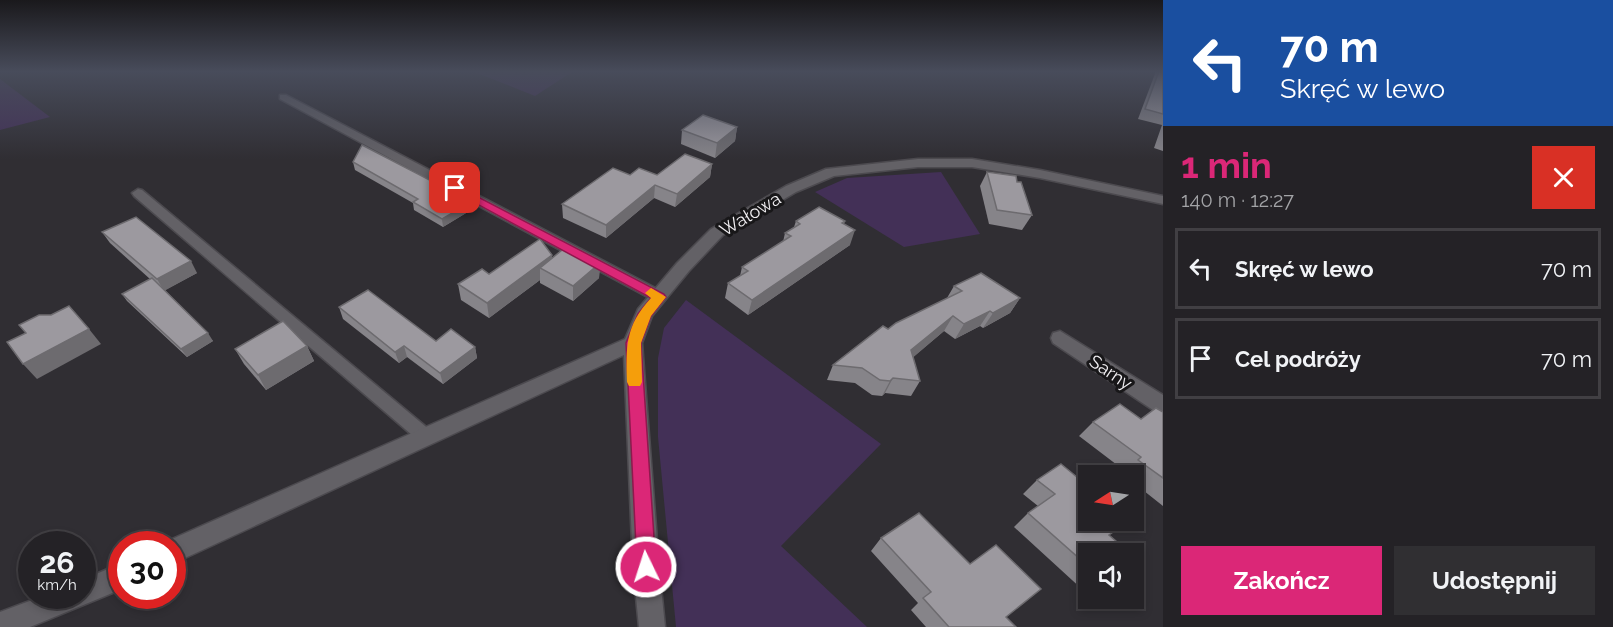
<!DOCTYPE html>
<html lang="pl">
<meta charset="utf-8">
<style>
body{margin:0;font-family:Raleway,sans-serif;background:#302f32;color:#f1f3f6;height:100vh;display:flex;flex-direction:column;font-size:22px;white-space:nowrap}
*{box-sizing:border-box;margin:0}
p{font-size:20px;color:#a3a4a7}
.icon{flex:none;width:33px;height:33px;fill:none;stroke:currentColor;stroke-width:2;stroke-linecap:round;stroke-linejoin:round}
.map{position:relative;flex:1;overflow:hidden}
.details{display:flex;flex-direction:column;background:#242226;width:450px}
.details>*{flex:none}
.top-card{background:#1a4fa0;color:#fff;overflow:hidden}
.needle{width:39px;rotate:258deg}
.tools{position:absolute;left:1078px;top:465px;display:grid;gap:12px}
.tools a{display:grid;place-items:center;width:66px;height:66px;border-radius:0px;background:#242226;box-shadow:0 3px 9px #0003,0 0 0 2px #413f43;font-size:30px}
.speed{position:absolute;left:18px;top:531px;display:flex;gap:12px;font-size:30px;font-weight:700;text-align:center}
.speed>*{display:grid;place-content:center;width:78px;height:78px;border-radius:50%;background:#242226;box-shadow:0 3px 9px #0003,0 0 0 2px #413f43;line-height:1}
.speed small{font-size:15px;font-weight:400}
.speed .limit{border:9px solid #d22;background:#fff;color:#111}
.pin{position:absolute;display:grid;place-items:center;width:51px;height:51px;color:#fff;margin:-26px;border-radius:12px;box-shadow:0 3px 9px #0006}
.me{position:absolute;width:66px;margin:-33px;rotate:356deg;stroke-linejoin:round;filter:drop-shadow(0 0 4px #0008)}
.turn{display:flex;align-items:center;gap:21px;height:126px;padding:0 18px;font-size:27px}
.turn .icon{width:78px;height:78px;stroke-width:2.5}
.turn b{display:block;font-size:42px;line-height:51px}
.round{display:grid;place-items:center;flex:none;width:63px;height:63px;border-radius:0px;background:#302f32}
.overview{display:flex;align-items:center;justify-content:space-between;height:102px;padding:0 18px}
h1{font-size:36px;font-weight:700;line-height:45px;color:#db2777}
.button{display:flex;gap:12px;margin-top:auto;padding:12px 18px}
.button a{flex:1;height:69px;border-radius:0px;background:#db2777;color:#fff;font-size:24px;font-weight:700;line-height:69px;text-align:center}
.button a+a{background:#302f32;color:#f1f3f6}
ul{padding:0;list-style:none}
li{display:flex;align-items:center;gap:18px;height:81px;margin:0 12px 9px;padding:0 6px;border:3px solid #413f43;border-radius:0px}
li div{flex:1}
li b{display:block;font-size:22px}
li em{font-style:normal}
main{display:flex;flex:1;min-height:0}
.map>svg:first-child{display:block}
.green{fill:#433057}
.lines{fill:none;stroke-linecap:round;stroke-linejoin:round}
.lane-casing{stroke:#4c4a4f;stroke-width:3}
.street-casing{stroke:#4c4a4f;stroke-width:3}
.lane{fill:#636166;fill-rule:evenodd}
.street{fill:#636166;fill-rule:evenodd}
.wall{fill:#868489}
.shaded-wall{fill:#6d6b6f}
.building{fill:#9c999f;stroke:#6d6b6f;stroke-width:1.5}
.route{fill:#db2777;stroke:#8e194d;stroke-width:1.5}
.slow{fill:#f59e0b}
.labels{text-anchor:middle;dominant-baseline:central;stroke-width:6;stroke-linejoin:round;paint-order:stroke}
.street-label{font-size:18px;fill:#f2f0f3;stroke:#181719}
</style>
<main>
<div class="map">
<svg width="1163" height="627" viewBox="0 0 1163 627">
<rect width="100%" height="100%" fill="#302e33"/>
<!-- green -->
<g class="green">
<polygon points="472,71 571,71 572,72 535,96"/>
<polygon points="0,79 50,117 0,130"/>
<polygon points="941,172 980,234 904,247 815,192 847,178"/>
<polygon points="686,300 881,444 781,546 867,627 676,627 658,437 658,358 664,328"/>
</g>
<g class="lines">
<!-- lane casing -->
<g class="lane-casing">
<g id="lane">
<polygon points="280,95 286,95 665,293 667,297 660,302 655,301 280,99"/>
<polygon points="138,189 142,190 431,431 434,436 431,441 425,444 419,441 134,196 132,193"/>
</g>
</g>
<!-- street casing -->
<g class="street-casing">
<g id="street">
<polygon points="918,159 972,159 1040,170 1163,196 1163,204 1040,178 972,167 918,167 834,176 796,192 723,235 689,271 652,316 642,343 659,567 665,627 639,627 633,567 624,355 172,564 172,544 163,543 625,339 638,309 677,263 711,229 786,186 826,169"/>
<polygon points="1060,331 1163,395 1163,414 1156,412 1053,343 1051,338 1053,333"/>
<polygon points="122,563 122,589 30,627 0,627 0,612 43,596 82,596 82,580"/>
</g>
</g>
<!-- lane -->
<use href="#lane" class="lane"/>
<!-- street -->
<use href="#street" class="street"/>
</g>
<!-- wall -->
<g class="wall">
<polygon points="1156,71 1163,71 1163,151 1154,148 1162,125 1138,119"/>
<polygon points="737,127 735,141 715,158 681,144 682,130"/>
<polygon points="353,162 441,186 475,200 476,207 443,227 414,210 413,203 355,170"/>
<polygon points="712,164 710,177 675,207 654,198 606,238 563,218 562,204 630,175 657,175"/>
<polygon points="987,172 1032,215 1022,230 989,224 980,186"/>
<polygon points="796,221 845,221 844,224 850,245 748,315 725,298 728,283 740,276 742,267 783,242 785,233 794,227"/>
<polygon points="102,232 197,273 165,290 213,341 187,357 127,301 122,294 150,279 110,243"/>
<polygon points="553,258 600,263 599,278 573,301 540,283 540,280 489,318 461,300 458,284"/>
<polygon points="954,286 1020,298 1010,313 983,328 980,326 955,339 944,331 913,357 920,381 911,396 885,393 882,396 872,395 855,383 827,380 833,365 888,329 947,298"/>
<polygon points="339,307 436,341 475,347 477,358 443,384 407,357 399,363 343,319"/>
<polygon points="307,346 314,361 266,390 244,364 235,349"/>
<polygon points="1163,412 1163,506 1134,483 1134,476 1124,476 1122,474 1125,471 1079,436 1093,422 1141,419"/>
<polygon points="1037,480 1110,536 1089,554 1089,587 1084,591 1014,527 1028,513 1038,506 1023,494"/>
<polygon points="881,538 1006,617 1016,627 926,627 911,610 918,603 871,551"/>
</g>
<!-- shaded-wall -->
<g class="shaded-wall">
<polygon points="737,127 735,141 715,158 717,143"/>
<polygon points="712,164 710,177 675,207 677,194"/>
<polygon points="655,185 654,198 606,238 606,225"/>
<polygon points="475,200 476,207 443,227 442,219"/>
<polygon points="855,230 850,245 748,315 752,300"/>
<polygon points="552,255 553,270 540,268 540,280 489,318 487,303"/>
<polygon points="191,261 197,273 164,291 157,279"/>
<polygon points="600,263 599,278 573,301 573,286"/>
<polygon points="1020,298 1010,313 983,328 993,313"/>
<polygon points="990,311 980,326 955,339 964,324"/>
<polygon points="953,316 944,331 903,366 911,350"/>
<polygon points="89,329 101,344 37,379 23,364"/>
<polygon points="208,333 213,341 187,357 181,349"/>
<polygon points="307,346 314,361 266,390 258,375"/>
<polygon points="404,346 407,357 399,363 395,352"/>
<polygon points="475,347 477,358 443,384 440,373"/>
<polygon points="893,378 885,393 882,396 890,381"/>
</g>
<!-- building -->
<g class="building">
<polygon points="1159,71 1163,71 1163,114 1145,109"/>
<polygon points="703,115 737,127 717,143 682,130"/>
<polygon points="362,145 441,186 445,184 475,200 442,219 413,202 418,199 353,162"/>
<polygon points="685,154 712,164 677,194 655,185 606,225 562,204 613,168 630,175 639,168 657,175"/>
<polygon points="987,172 1016,176 1017,182 1021,182 1032,215 997,210"/>
<polygon points="819,207 845,221 842,223 855,230 752,300 728,283 748,271 742,267 791,236 785,233 800,224 796,221"/>
<polygon points="136,217 191,261 157,279 102,232"/>
<polygon points="540,239 552,255 487,303 458,284 482,269 489,274"/>
<polygon points="567,246 600,263 573,286 540,268"/>
<polygon points="981,273 1020,298 993,313 990,311 964,324 953,316 911,350 920,381 893,378 890,381 880,380 862,368 833,365 883,326 888,329 896,323 962,291 954,286"/>
<polygon points="152,278 208,333 181,349 122,294"/>
<polygon points="368,290 436,341 451,329 475,347 440,373 404,346 395,352 339,307"/>
<polygon points="69,306 89,329 23,364 7,342 26,333 19,325 39,315 51,315"/>
<polygon points="283,321 307,346 258,375 235,349"/>
<polygon points="1120,404 1141,419 1156,408 1163,412 1163,478 1138,460 1141,457 1093,422"/>
<polygon points="1061,464 1088,486 1089,486 1089,520 1130,520 1109,535 1131,554 1089,554 1089,567 1028,513 1055,494 1037,480"/>
<polygon points="919,513 970,564 996,545 1041,589 1006,617 1016,627 949,627 923,598 931,592 881,538"/>
</g>
<!-- sky -->
<linearGradient id="sky" x2="0" y2="1"><stop stop-color="#1a191c"/><stop offset="0.45" stop-color="#484c5b"/><stop offset="1" stop-color="#484c5b" stop-opacity="0"/></linearGradient>
<rect width="1163" height="159" fill="url(#sky)"/>
<!-- route -->
<polygon class="route" points="455,185 664,294 666,297 651,316 641,343 656,567 653,574 646,576 640,574 637,567 626,343 638,314 651,298 451,190 449,188"/>
<!-- slow -->
<path class="slow" d="M651,288l15,9 -15,19 -10,27 1,39 -2,4h-11l-2,-4c-1,-35 -2,-56 24,-84l-6,-5z"/>
<g class="labels">
<!-- street labels -->
<g class="street-label">
<text transform="translate(750 214) rotate(-31)">Wałowa</text>
<text transform="translate(1111 372) rotate(34)">Sarny</text>
</g>
</g>
</svg>
<div class="tools">
<a><svg class="needle" viewBox="-14 -14 28 28"><path d="M0-13l5 13h-10z" fill="#e53935"/><path d="M0 13l5-13h-10z" fill="#a3a4a7"/></svg></a>
<a><svg class="icon" aria-label="sound" viewBox="0 0 24 24"><path d="M4 9h4l5-4v14l-5-4H4zM17 9q2 3 0 6"/></svg></a>
</div>
<div class="speed"><div>26<small>km/h</small></div><div class="limit">30</div></div>
<div class="pin" style="left:455px;top:188px;background:#d93025"><svg class="icon" aria-label="arrive" viewBox="0 0 24 24"><path d="M6 21V4h12l-3 4 3 4H6"/></svg></div>
<svg class="me" style="left:646px;top:567px" viewBox="-20 -20 40 40"><circle r="17" fill="#db2777" stroke="#fff" stroke-width="3"/><path d="M0-11L8 9 0 5-8 9z" fill="#fff"/></svg>
</div>
<section class="details">
<div class="top-card">
<div class="turn"><svg class="icon" aria-label="left" viewBox="0 0 24 24"><path d="M17 20v-9H6M10 6l-5 5 5 5"/></svg><div><b>70 m</b>Skręć w lewo</div></div>
</div>
<div class="overview"><div><h1>1 min</h1><p>140 m · 12:27</p></div><a class="round" style="background:#d93025;color:#fff"><svg class="icon" aria-label="close" viewBox="0 0 24 24"><path d="M6 6l12 12M18 6L6 18"/></svg></a></div>
<ul>
<li><svg class="icon" aria-label="left" viewBox="0 0 24 24"><path d="M17 20v-9H6M10 6l-5 5 5 5"/></svg><div><b>Skręć w lewo</b></div><em>70 m</em></li>
<li><svg class="icon" aria-label="arrive" viewBox="0 0 24 24"><path d="M6 21V4h12l-3 4 3 4H6"/></svg><div><b>Cel podróży</b></div><em>70 m</em></li>
</ul>
<div class="button"><a>Zakończ</a><a>Udostępnij</a></div>
</section>
</main>
